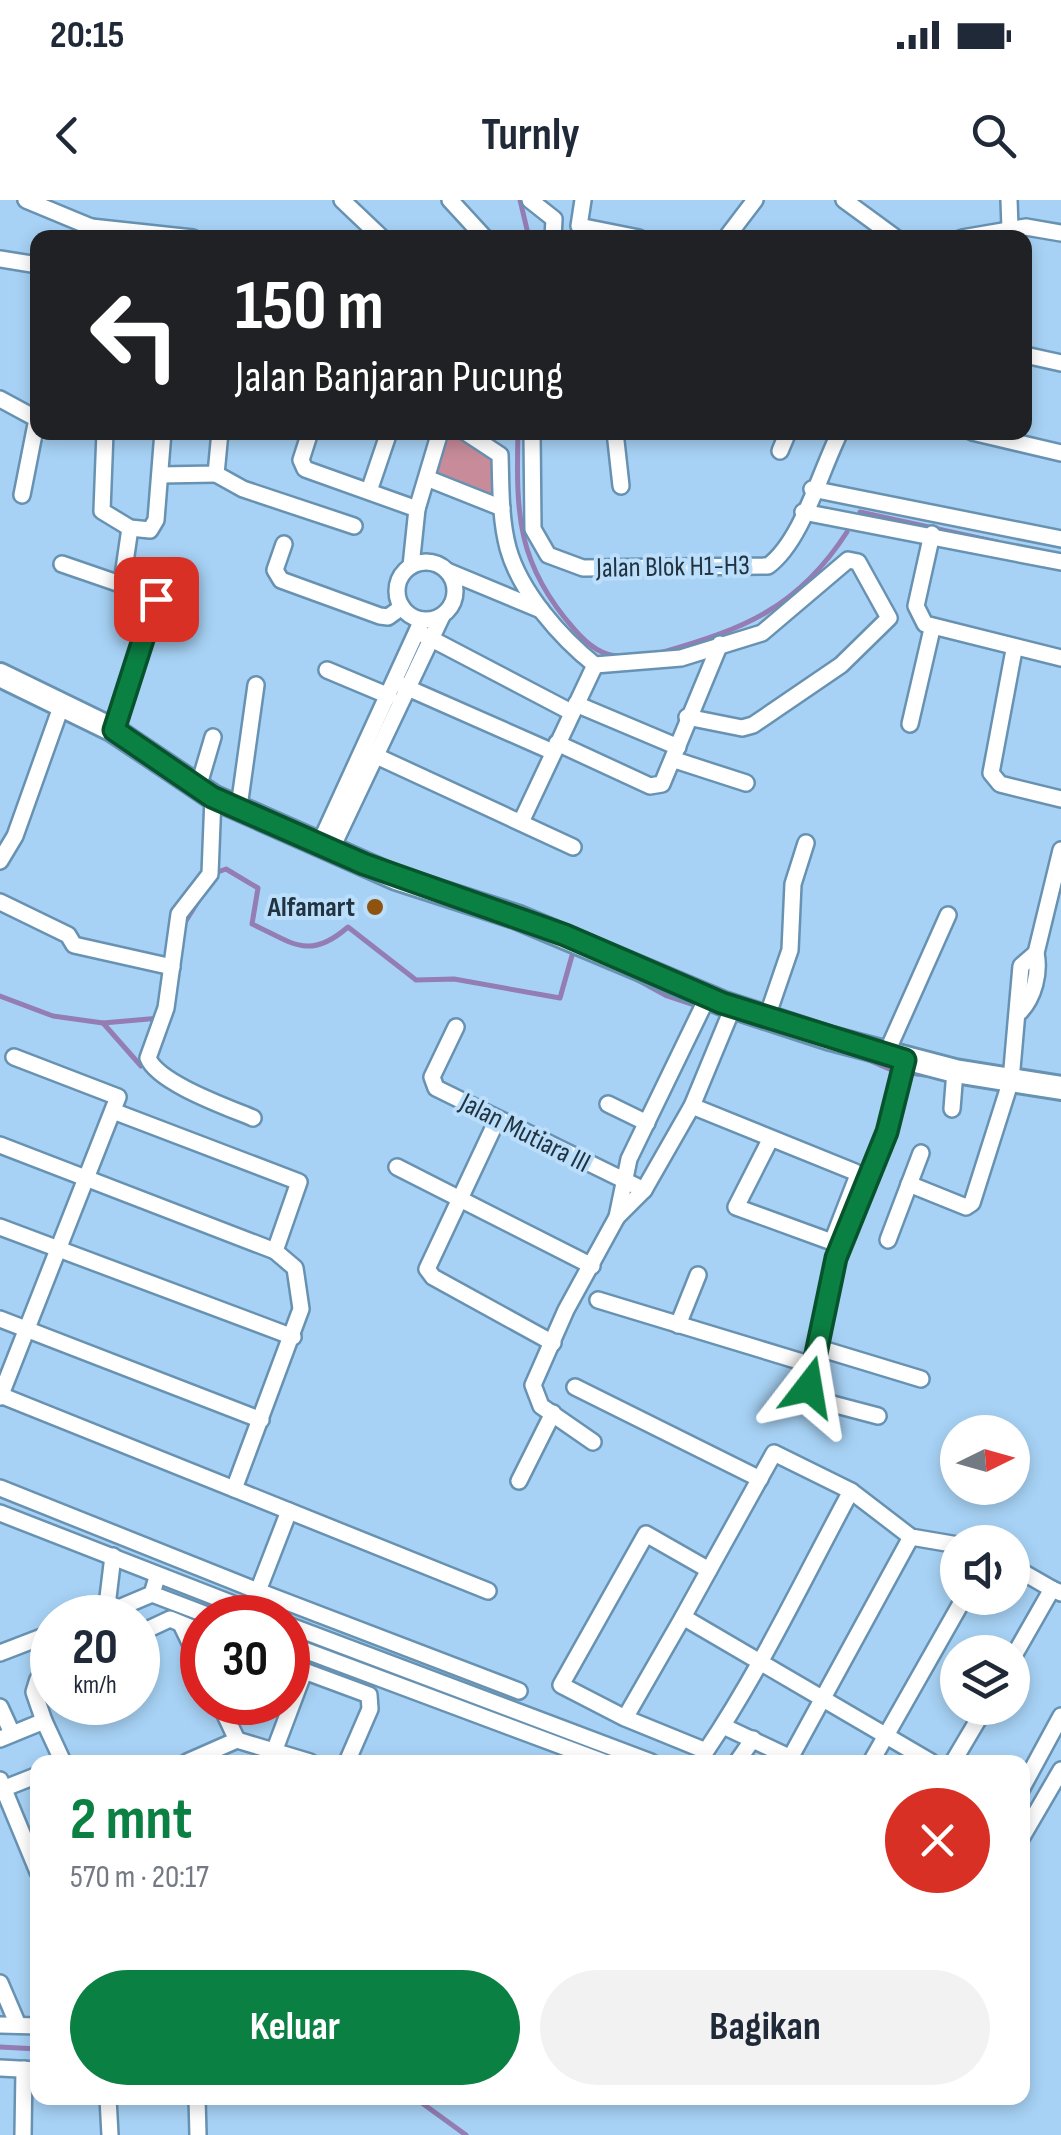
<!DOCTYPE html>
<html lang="id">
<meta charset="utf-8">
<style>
body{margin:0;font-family:"Sofia Sans Condensed",sans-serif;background:#f2f2f3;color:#1f2937;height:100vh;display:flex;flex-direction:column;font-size:38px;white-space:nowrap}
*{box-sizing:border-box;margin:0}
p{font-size:32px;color:#747a83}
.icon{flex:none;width:55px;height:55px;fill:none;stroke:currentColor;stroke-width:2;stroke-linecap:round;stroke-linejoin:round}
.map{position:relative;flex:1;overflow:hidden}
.side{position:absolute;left:30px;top:1555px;width:1000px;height:350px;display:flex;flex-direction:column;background:#fff;border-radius:20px;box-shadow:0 5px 15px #0003}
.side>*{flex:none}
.banner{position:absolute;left:30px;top:30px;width:1002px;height:210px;border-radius:20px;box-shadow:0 5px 15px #0003;background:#202124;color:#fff;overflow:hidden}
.needle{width:65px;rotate:85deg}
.tools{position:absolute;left:940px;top:1215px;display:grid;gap:20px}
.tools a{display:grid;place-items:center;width:90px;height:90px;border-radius:50%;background:#fff;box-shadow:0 5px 15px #0003;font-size:50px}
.speed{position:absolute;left:30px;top:1395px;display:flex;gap:20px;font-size:50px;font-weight:700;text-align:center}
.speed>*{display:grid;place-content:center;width:130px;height:130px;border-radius:50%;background:#fff;box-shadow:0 5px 15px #0003;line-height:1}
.speed small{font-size:25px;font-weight:400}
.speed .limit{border:15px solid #d22;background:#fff;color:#111}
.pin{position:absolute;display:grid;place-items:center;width:85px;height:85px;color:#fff;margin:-42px;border-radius:20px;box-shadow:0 5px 15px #0006}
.me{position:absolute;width:110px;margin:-55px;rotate:14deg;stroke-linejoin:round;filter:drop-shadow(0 0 8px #0008)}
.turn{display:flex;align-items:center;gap:35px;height:210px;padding:0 40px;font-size:45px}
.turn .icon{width:130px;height:130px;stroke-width:2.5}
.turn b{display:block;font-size:70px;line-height:85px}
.round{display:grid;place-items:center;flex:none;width:105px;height:105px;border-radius:52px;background:#f2f2f3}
.head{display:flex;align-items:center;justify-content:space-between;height:170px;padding:0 40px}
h1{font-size:60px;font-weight:700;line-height:75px;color:#0b8043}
.button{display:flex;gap:20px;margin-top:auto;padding:20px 40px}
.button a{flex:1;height:115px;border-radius:60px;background:#0b8043;color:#fff;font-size:40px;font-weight:700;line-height:115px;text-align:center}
.button a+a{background:#f2f2f3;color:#1f2937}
.status{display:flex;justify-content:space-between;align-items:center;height:70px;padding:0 50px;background:#fff;direction:ltr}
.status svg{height:28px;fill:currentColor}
header{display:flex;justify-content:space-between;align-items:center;height:130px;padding:0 40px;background:#fff;font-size:45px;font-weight:700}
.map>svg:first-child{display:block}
.green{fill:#c78b9a}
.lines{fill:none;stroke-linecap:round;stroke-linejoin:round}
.stream{stroke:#937db3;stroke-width:5}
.street-casing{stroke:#6892b2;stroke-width:20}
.secondary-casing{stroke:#6892b2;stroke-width:28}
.street{stroke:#fff;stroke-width:15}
.secondary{stroke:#fff;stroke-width:22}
.route-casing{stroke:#07532c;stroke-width:25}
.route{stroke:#0b8043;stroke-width:18}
.poi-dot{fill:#8e540f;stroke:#bbdefa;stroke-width:4}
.labels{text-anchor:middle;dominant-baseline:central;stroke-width:8;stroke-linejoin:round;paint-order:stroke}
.street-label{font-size:28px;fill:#213240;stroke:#bbdefa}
.poi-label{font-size:28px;font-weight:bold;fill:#213240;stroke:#bbdefa;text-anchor:end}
</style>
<div class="status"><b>20:15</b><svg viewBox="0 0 49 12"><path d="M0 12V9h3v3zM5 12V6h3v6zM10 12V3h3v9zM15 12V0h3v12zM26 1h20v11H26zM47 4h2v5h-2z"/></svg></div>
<header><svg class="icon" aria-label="back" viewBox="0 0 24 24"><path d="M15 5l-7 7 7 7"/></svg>Turnly<svg class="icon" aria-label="search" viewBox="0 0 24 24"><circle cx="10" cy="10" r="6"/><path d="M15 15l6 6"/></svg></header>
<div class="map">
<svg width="1061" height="1935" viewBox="0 0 1061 1935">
<rect width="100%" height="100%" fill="#a7d2f5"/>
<!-- green -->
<polygon class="green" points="440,233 465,233 494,248 502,308 429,279"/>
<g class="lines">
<!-- stream -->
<g class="stream">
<polyline points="520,0 529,38"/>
<path d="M518,232c-2,83 -1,132 56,197 11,13 27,27 45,27"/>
<polyline points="860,312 997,342"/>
<path d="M660,453c84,-24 138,-45 187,-121"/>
<path d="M215,673l11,-4 32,19 -6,36c41,19 57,37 96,3l68,53 38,-1 106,19 13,-46"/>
<polyline points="184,724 199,700"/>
<polyline points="634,778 667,796 791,837"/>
<polyline points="0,796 53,816 103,823 141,866"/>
<polyline points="103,823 160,818"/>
<polyline points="864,858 894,871 925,875"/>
<polyline points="0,1847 38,1849"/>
<polyline points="415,1898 466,1935"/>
</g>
<!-- street casing -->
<g class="street-casing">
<g id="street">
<polyline points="26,0 91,27"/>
<polyline points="342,0 382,38"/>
<polyline points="450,0 485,38"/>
<polyline points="530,0 554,19 553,38"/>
<polyline points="583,0 579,26 639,38"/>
<polyline points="844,0 896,38"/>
<polyline points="1009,0 1010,28"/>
<polyline points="89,38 91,27 193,38"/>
<polyline points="726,38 755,0"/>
<polyline points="962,38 1026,27 1061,33"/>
<polyline points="0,59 38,65"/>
<polyline points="1025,155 1061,163"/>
<polyline points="0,199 37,219 22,295"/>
<polyline points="105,232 102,311 130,328 150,330 156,320 163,232"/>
<polyline points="310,232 301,260 305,269 417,309"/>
<path d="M465,232l35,23c1,30 0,63 8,93 12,44 53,90 87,117l86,-7 81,-25 86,-73 10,2 31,56 -48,47 -88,60 -11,3 -55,-11"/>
<path d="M532,232l1,97 15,26 35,13 185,-2c34,-25 52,-94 72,-134"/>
<polyline points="615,232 621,286"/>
<polyline points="972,232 1061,253"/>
<polyline points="780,251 788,232"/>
<polyline points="216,274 243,289 354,326"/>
<polyline points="160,275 216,274 220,232"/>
<polyline points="429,279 502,308"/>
<polyline points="812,289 1061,339"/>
<polyline points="369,291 389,232"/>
<polyline points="803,312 1061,362"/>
<polyline points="932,334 916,406 925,424 1061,458"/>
<polyline points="284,344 275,370 281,380 380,416 388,417 402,407"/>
<circle cx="426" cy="391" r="29"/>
<polyline points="62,364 155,396 113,530"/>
<polyline points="411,366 417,309 440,232"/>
<polyline points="447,371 541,410"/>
<polyline points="122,383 130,328"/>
<polyline points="424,435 571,512"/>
<polyline points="1014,450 991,573 1000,584 1061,599"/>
<polyline points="327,470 389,496"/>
<polyline points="401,485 553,552"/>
<polyline points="576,504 678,547"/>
<polyline points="910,524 932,429"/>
<polyline points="557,543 650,586 662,584 720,444"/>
<polyline points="372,554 573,647"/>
<polyline points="675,560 746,583"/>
<polyline points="198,588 213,537"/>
<path d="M213,597l-3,77 -31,40 -13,94 -18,50c10,25 79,49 105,60"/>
<polyline points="239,607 256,485"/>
<polyline points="521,622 595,465"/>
<polyline points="319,645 422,420"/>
<polyline points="331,650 442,416"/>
<polyline points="0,661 15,636 61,507"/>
<polyline points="0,702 68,735 74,745 172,767"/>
<path d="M1020,812c14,-15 20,-39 16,-59l25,-103"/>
<polyline points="767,817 790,750 793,684 806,643"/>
<polyline points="456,827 432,877 436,888 644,990"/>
<polyline points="886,854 948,715"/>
<polyline points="608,904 647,923"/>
<polyline points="692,906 855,972 858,975 832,1042 736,1007 771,938"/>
<polyline points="952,909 955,871"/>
<polyline points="113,911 299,982 275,1051 295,1068 301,1109 234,1289"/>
<polyline points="497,920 427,1069 433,1077 553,1143"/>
<polyline points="0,945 275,1051"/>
<polyline points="397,967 592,1066"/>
<polyline points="909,984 966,1007 972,1003 1011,880 1021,766 1036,753"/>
<polyline points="862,993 887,932 905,860"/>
<polyline points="617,1017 629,959 707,798"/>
<polyline points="0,1027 293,1137"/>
<polyline points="846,1033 836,1058 809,1187 821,1201 878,1216"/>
<polyline points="888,1040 921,953"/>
<polyline points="598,1100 812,1165"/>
<polyline points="0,1119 261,1220"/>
<polyline points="678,1125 698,1075"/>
<polyline points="819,1148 921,1179"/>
<polyline points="575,1187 760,1279"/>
<polyline points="0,1195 289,1311 258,1391 0,1288"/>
<polyline points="0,1197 118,897 14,857"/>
<polyline points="593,1242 541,1206 533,1185 566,1110 617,1017 644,990 692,906 733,807"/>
<polyline points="519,1281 553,1213"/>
<polyline points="851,1291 911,1337 958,1345"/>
<polyline points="289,1311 488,1391"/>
<polyline points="0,1313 269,1418"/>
<polyline points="1012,1366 1052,1389"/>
<polyline points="258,1391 519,1491"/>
<polyline points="152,1394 215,1418"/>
<polyline points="106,1414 113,1356"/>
<polyline points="683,1417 709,1370"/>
<polyline points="95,1418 152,1394 157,1377"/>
<polyline points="181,1424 202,1468"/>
<polyline points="288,1425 651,1562"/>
<polyline points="138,1434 170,1419 202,1432"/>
<polyline points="288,1444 604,1562"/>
<polyline points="0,1453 52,1433"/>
<polyline points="1012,1459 1052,1389 1061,1393"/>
<polyline points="288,1465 369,1495 370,1509 347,1562"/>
<polyline points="219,1502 237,1540"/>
<polyline points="0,1507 11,1531"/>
<path d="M625,1518l-64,-33 85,-151 63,36 65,-117 77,38c-47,87 -90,178 -145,260l-81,-33 58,-101c83,48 165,97 248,145"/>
<polyline points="44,1521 34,1492 38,1479 52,1472"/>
<polyline points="723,1526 789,1557"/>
<polyline points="0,1539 44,1521 63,1562"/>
<polyline points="275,1549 304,1472"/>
<polyline points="187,1562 237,1540 310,1562"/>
<polyline points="737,1562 753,1539"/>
<polyline points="788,1562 911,1337"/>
<polyline points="871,1562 964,1398"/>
<polyline points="953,1562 985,1508"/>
<polyline points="0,1580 38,1672"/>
<polyline points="5,1588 38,1575"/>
<polyline points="1022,1588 1061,1516"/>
<polyline points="1022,1637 1061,1570"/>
<polyline points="0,1783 18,1825"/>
<polyline points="0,1825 38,1826"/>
<polyline points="0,1868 38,1870"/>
<polyline points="108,1898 110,1935"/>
<polyline points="197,1898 198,1935"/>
<polyline points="23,1935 24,1869"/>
</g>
</g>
<!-- secondary casing -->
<g class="secondary-casing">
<polyline id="secondary" points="0,475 113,530 213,597 396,678 517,717 722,803 829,838 955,871 1061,888"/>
</g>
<!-- street -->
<use href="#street" class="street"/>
<!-- secondary -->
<use href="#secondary" class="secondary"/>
</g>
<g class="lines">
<!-- route casing -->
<g class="route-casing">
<polyline id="route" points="156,399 114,530 212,597 364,664 565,735 722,803 905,860 887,932 836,1058 809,1187"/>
</g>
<!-- route -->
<use href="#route" class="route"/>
</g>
<!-- markers -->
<circle class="poi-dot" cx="375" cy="707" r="10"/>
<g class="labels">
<!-- street labels -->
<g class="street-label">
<text transform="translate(673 367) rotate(-1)">Jalan Blok H1-H3</text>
<text transform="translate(525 933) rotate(27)">Jalan Mutiara III</text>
</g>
<!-- poi labels -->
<g class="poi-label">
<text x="355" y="707">Alfamart</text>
</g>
</g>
</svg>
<div class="tools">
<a><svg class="needle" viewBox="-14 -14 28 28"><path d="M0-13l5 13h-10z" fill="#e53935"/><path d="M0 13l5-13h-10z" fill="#747a83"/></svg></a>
<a><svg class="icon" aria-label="sound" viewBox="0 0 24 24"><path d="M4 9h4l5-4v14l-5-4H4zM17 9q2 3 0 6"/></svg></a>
<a><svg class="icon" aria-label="layers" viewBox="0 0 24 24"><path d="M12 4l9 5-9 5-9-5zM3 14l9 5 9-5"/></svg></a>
</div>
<div class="speed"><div>20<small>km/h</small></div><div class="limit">30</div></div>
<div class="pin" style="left:156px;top:399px;background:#d93025"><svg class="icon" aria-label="arrive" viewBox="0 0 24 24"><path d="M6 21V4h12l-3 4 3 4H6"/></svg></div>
<svg class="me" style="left:809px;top:1187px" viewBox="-20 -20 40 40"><path d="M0-17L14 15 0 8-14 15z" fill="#0b8043" stroke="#fff" stroke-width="4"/></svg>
<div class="banner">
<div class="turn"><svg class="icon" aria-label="left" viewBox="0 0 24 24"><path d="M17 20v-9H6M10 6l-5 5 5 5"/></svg><div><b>150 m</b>Jalan Banjaran Pucung</div></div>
</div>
<section class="side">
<div class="head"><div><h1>2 mnt</h1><p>570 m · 20:17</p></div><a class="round" style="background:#d93025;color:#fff"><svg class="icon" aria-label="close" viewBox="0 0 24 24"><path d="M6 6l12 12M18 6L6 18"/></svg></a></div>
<div class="button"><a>Keluar</a><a>Bagikan</a></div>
</section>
</div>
